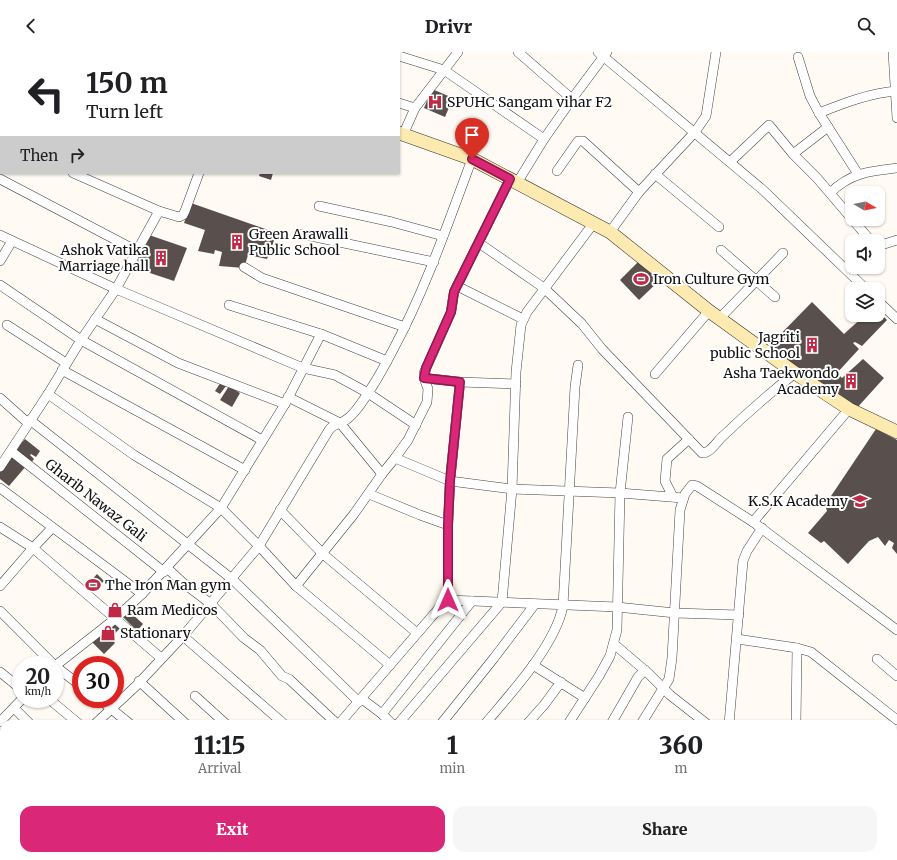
<!DOCTYPE html>
<style>
body{margin:0;font-family:Merriweather,serif;background:#f6f6f6;color:#202124;height:100vh;display:flex;flex-direction:column;font-size:15px;white-space:nowrap}
*{box-sizing:border-box;margin:0}
p{font-size:13px;color:#757577}
.icon{flex:none;width:22px;height:22px;fill:none;stroke:currentColor;stroke-width:2;stroke-linecap:round;stroke-linejoin:round}
.map{position:relative;flex:1;overflow:hidden}
.details{position:absolute;left:0px;top:668px;width:897px;height:140px;display:flex;flex-direction:column;background:#fff;border-radius:12px 12px 0 0;box-shadow:0 1px 3px #0004}
.details>*{flex:none}
.top-card{position:absolute;left:0px;top:0px;width:400px;height:122px;box-shadow:0 1px 3px #0004;background:#fff;color:#202124;overflow:hidden}
.needle{width:26px;rotate:100deg}
.fabs{position:absolute;left:845px;top:134px;display:grid;gap:8px}
.fabs a{display:grid;place-items:center;width:40px;height:40px;border-radius:8px;background:#fff;box-shadow:0 1px 3px #0004;font-size:20px}
.speed{position:absolute;left:12px;top:604px;display:flex;gap:8px;font-size:20px;font-weight:700;text-align:center}
.speed>*{display:grid;place-content:center;width:52px;height:52px;border-radius:50%;background:#fff;box-shadow:0 1px 3px #0004;line-height:1}
.speed small{font-size:10px;font-weight:400}
.speed .limit{border:6px solid #d22;background:#fff;color:#111}
.pin{position:absolute;display:grid;place-items:center;width:34px;height:34px;color:#fff;margin:-41px -17px;border-radius:50% 50% 50% 0;rotate:-45deg;box-shadow:0 0 4px #0007}
.pin .icon{rotate:45deg}
.me{position:absolute;width:44px;margin:-22px;rotate:0deg;stroke-linejoin:round;filter:drop-shadow(0 0 3px #0008)}
.turn{display:flex;align-items:center;gap:14px;height:84px;padding:0 20px;font-size:18px}
.turn .icon{width:52px;height:52px;stroke-width:2.5}
.turn b{display:block;font-size:28px;line-height:34px}
.then{display:flex;align-items:center;height:38px;padding:0 20px;background:#0003;gap:8px;font-size:15px}
.eta{display:flex;justify-content:space-evenly;align-items:center;height:68px;text-align:center}
.eta b{font-size:24px;font-weight:800;line-height:28px}
.button{display:flex;gap:8px;margin-top:auto;padding:8px 20px}
.button a{flex:1;height:46px;border-radius:12px;background:#db2777;color:#fff;font-size:16px;font-weight:800;line-height:46px;text-align:center}
.button a+a{background:#f6f6f6;color:#202124}
header{display:flex;justify-content:space-between;align-items:center;height:52px;padding:0 20px;background:#fff;font-size:18px;font-weight:800}
.map>svg:first-child{display:block}
.building{fill:#59504d}
.lines{fill:none;stroke-linecap:round;stroke-linejoin:round}
.street-casing{stroke:#434343;stroke-width:10}
.secondary-casing{stroke:#323232;stroke-width:14}
.street{stroke:#fff;stroke-width:9}
.secondary{stroke:#fdeab0;stroke-width:13}
.route-casing{stroke:#8e194d;stroke-width:10}
.route{stroke:#db2777;stroke-width:7}
.labels{text-anchor:middle;dominant-baseline:central;stroke-width:4;stroke-linejoin:round;paint-order:stroke}
.poi-label{font-size:14px;fill:#101010;stroke:#fff;text-anchor:start}
.street-label{font-size:14px;fill:#101010;stroke:#fff}
</style>
<header><svg class="icon" aria-label="back" viewBox="0 0 24 24"><path d="M15 5l-7 7 7 7"/></svg>Drivr<svg class="icon" aria-label="search" viewBox="0 0 24 24"><circle cx="10" cy="10" r="6"/><path d="M15 15l6 6"/></svg></header>
<div class="map">
<svg width="897" height="808" viewBox="0 0 897 808">
<rect width="100%" height="100%" fill="#fffbf4"/>
<!-- building -->
<g class="building">
<polygon points="432,37 453,46 445,65 424,56"/>
<polygon points="260,121 273,121 271,128 259,124"/>
<polygon points="191,151 277,181 267,207 248,203 244,216 219,214 222,200 215,198 214,202 198,199 205,178 184,171"/>
<polygon points="149,183 187,196 174,229 135,216"/>
<polygon points="639,209 661,227 639,248 620,228"/>
<polygon points="812,250 844,282 865,263 878,263 878,259 887,268 862,294 855,290 853,291 859,297 837,321 842,326 863,307 884,326 856,357 765,298"/>
<polygon points="221,330 226,334 220,342 215,339"/>
<polygon points="229,334 240,341 232,355 220,348"/>
<polygon points="876,377 897,388 897,502 892,496 894,491 889,488 885,494 878,485 869,489 848,512 824,489 821,491 808,481 827,459 825,453"/>
<polygon points="25,387 40,399 36,405 31,402 30,403 34,407 31,411 15,398"/>
<polygon points="12,401 27,413 9,434 0,427 0,417"/>
<polygon points="97,522 104,529 89,543 83,538"/>
<polygon points="115,550 123,557 114,565 108,559"/>
<polygon points="129,559 143,572 137,579 123,565"/>
<polygon points="115,569 121,575 111,586 115,591 104,602 91,589"/>
</g>
<g class="lines">
<!-- street casing -->
<g class="street-casing">
<g id="street">
<polyline points="0,0 2,1"/>
<polyline points="68,0 70,1"/>
<polyline points="251,0 254,1"/>
<polyline points="385,0 388,1"/>
<polyline points="518,0 572,47"/>
<polyline points="598,0 763,138 866,237"/>
<polyline points="893,0 897,66"/>
<polyline points="399,4 444,18 544,87"/>
<polyline points="798,5 810,44 819,61 858,122"/>
<polyline points="399,51 415,56 458,0"/>
<path d="M819,61c25,-10 51,-20 78,-22"/>
<polyline points="0,83 1,83"/>
<polyline points="403,83 415,56"/>
<polyline points="793,102 828,75"/>
<polyline points="730,110 769,73 793,102 817,126 852,167"/>
<polyline points="557,119 578,89 583,89 639,140"/>
<polyline points="73,121 159,159 179,165 183,163 185,159 199,121"/>
<polyline points="655,122 719,175"/>
<polyline points="0,127 137,199"/>
<polyline points="517,131 544,87 572,47 607,0"/>
<path d="M830,141c20,-20 40,-22 67,-25"/>
<polyline points="319,154 392,170 443,184"/>
<polyline points="852,167 871,189"/>
<polyline points="610,180 639,140 695,80 706,64 716,0"/>
<polyline points="301,182 434,210"/>
<polyline points="0,183 116,237 303,316 335,323 368,341 416,373"/>
<path d="M479,191l65,45 38,36 20,25 100,104c8,1 15,-12 21,-17 23,-22 47,-43 72,-63"/>
<polyline points="878,194 897,188"/>
<polyline points="721,198 775,245"/>
<polyline points="0,209 12,189"/>
<polyline points="244,215 262,226 405,275"/>
<polyline points="0,233 81,288 262,388"/>
<polyline points="457,234 523,267"/>
<polyline points="878,249 897,267"/>
<polyline points="229,253 321,282 387,309"/>
<polyline points="95,267 178,311 285,352"/>
<polyline points="719,267 783,201"/>
<polyline points="7,273 66,311"/>
<polyline points="62,318 245,418"/>
<polyline points="655,322 709,259"/>
<polyline points="424,326 460,330 516,332"/>
<polyline points="48,342 134,403 221,456 285,352 321,282"/>
<polyline points="288,345 340,371 382,422"/>
<polyline points="0,346 28,371"/>
<polyline points="30,368 232,527 359,650"/>
<polyline points="11,399 164,520"/>
<polyline points="395,406 450,429 512,437 620,441 683,446"/>
<polyline points="0,415 48,342 81,288 116,237 159,159"/>
<polyline points="0,436 142,542"/>
<polyline points="369,442 420,463 448,473"/>
<polyline points="673,445 665,429 667,407 689,387"/>
<polyline points="280,458 323,502 417,581"/>
<polyline points="753,470 849,357"/>
<polyline points="0,475 33,496 161,606"/>
<polyline points="167,516 182,530 211,552 244,586 260,598 282,624 289,627 337,672"/>
<polyline points="0,534 33,496 52,476"/>
<polyline points="296,534 354,462 382,422 395,406 408,388 427,350 428,337 424,326 424,321 451,260 454,240 510,127"/>
<polyline points="448,548 448,473 450,429 460,330"/>
<polyline points="0,559 54,613"/>
<polyline points="183,584 284,672"/>
<polyline points="737,587 797,596 811,600 897,668"/>
<polyline points="614,592 648,621 670,643 707,672"/>
<polyline points="877,607 897,624"/>
<polyline points="533,613 585,646"/>
<path d="M55,614l60,-47 27,-25 79,-86 38,38 70,-116c4,-6 9,-5 15,-9 8,-4 19,-20 24,-28 10,-14 18,-30 26,-45 32,-60 54,-125 78,-189"/>
<polyline points="55,614 81,634"/>
<polyline points="0,620 21,637"/>
<polyline points="139,629 186,672"/>
<polyline points="195,644 226,672"/>
<polyline points="49,647 79,672"/>
<polyline points="99,647 130,672"/>
<polyline points="362,647 382,662 392,672"/>
<polyline points="14,656 30,672"/>
<polyline points="382,662 472,549"/>
<polyline points="0,670 22,647"/>
<polyline points="95,672 136,634 183,584 259,494 296,534 390,613"/>
<polyline points="339,672 440,555 448,548 617,555 675,561 739,563"/>
<polyline points="398,672 502,550 512,437 516,320 521,273 527,260 593,172"/>
<polyline points="441,672 494,606 535,552"/>
<path d="M485,672c26,-31 70,-78 78,-118l12,-219 3,-22"/>
<polyline points="527,672 544,653 561,630"/>
<polyline points="568,672 599,624 610,604 617,578 620,441 628,365"/>
<polyline points="611,672 638,625 645,618"/>
<polyline points="641,672 669,627 672,606 680,458 685,442 692,433 697,434 753,470 897,578"/>
<polyline points="729,672 743,509 747,499 762,476"/>
<polyline points="796,672 797,596"/>
<polyline points="0,682 4,686"/>
<polyline points="893,737 897,740"/>
<polyline points="0,763 4,759"/>
<polyline points="0,770 4,773"/>
<polyline points="46,804 51,808"/>
<polyline points="150,804 160,808"/>
<polyline points="222,804 227,808"/>
<polyline points="593,804 597,808"/>
<polyline points="878,804 883,808"/>
<polyline points="2,807 3,808"/>
<polyline points="233,808 236,804"/>
<polyline points="296,808 299,804"/>
<polyline points="334,808 337,804"/>
<polyline points="379,808 382,804"/>
<polyline points="413,808 416,804"/>
<polyline points="459,808 462,804"/>
<polyline points="498,808 501,804"/>
<polyline points="530,808 533,804"/>
<polyline points="628,808 631,804"/>
<polyline points="687,808 691,804"/>
<polyline points="753,808 758,804"/>
<polyline points="826,808 831,804"/>
</g>
</g>
<!-- secondary casing -->
<g class="secondary-casing">
<g id="secondary">
<polyline points="174,0 176,1"/>
<polyline points="399,81 472,107 610,180 709,259 795,321 849,357 897,380"/>
</g>
</g>
<!-- street -->
<use href="#street" class="street"/>
<!-- secondary -->
<use href="#secondary" class="secondary"/>
</g>
<g class="lines">
<!-- route casing -->
<g class="route-casing">
<polyline id="route" points="448,548 448,473 450,429 460,330 424,326 426,316 451,260 454,240 510,127 472,107"/>
</g>
<!-- route -->
<use href="#route" class="route"/>
</g>
<!-- icons -->
<defs>
<g id="hospital-bare" transform="scale(1.2)"><path d="M-5-5h3v3.5h4V-5h3V5h-3V1.5h-4V5h-3Z" fill="#bf2946" stroke="#fff" stroke-width="2.5" paint-order="stroke"/></g>
<g id="building-bare" transform="scale(1.2)"><path d="M-4-6H4V6H1V3H-1V6H-4ZM-2.5-4.3h1.7v1.8h-1.7ZM.8-4.3h1.7v1.8H.8ZM-2.5-1h1.7V.8h-1.7ZM.8-1h1.7V.8H.8Z" fill="#bf2946" stroke="#fff" stroke-width="2.5" paint-order="stroke"/></g>
<g id="stadium-bare" transform="scale(1.2)"><path d="M0-5a6.5 5 0 1 0 0 10a6.5 5 0 1 0 0-10ZM-3.5-1.8h7v3.6h-7Z" fill="#bf2946" stroke="#fff" stroke-width="2.5" paint-order="stroke"/></g>
<g id="school-bare" transform="scale(1.2)"><path d="M0-5L7-2L0 1L-7-2ZM-4 1L0 2.5L4 1V4Q0 6-4 4Z" fill="#bf2946" stroke="#fff" stroke-width="2.5" paint-order="stroke"/></g>
<g id="shop-bare" transform="scale(1.2)"><path d="M-5-2.5h2.3a2.7 3.5 0 0 1 5.4 0H5L5.5 6h-11ZM-1.5-2.5h3a1.5 2.3 0 0 0-3 0Z" fill="#bf2946" stroke="#fff" stroke-width="2.5" paint-order="stroke"/></g>
</defs>
<g fill-rule="evenodd">
<use href="#hospital-bare" x="435" y="50"/>
<use href="#building-bare" x="237" y="190"/>
<use href="#building-bare" x="161" y="206"/>
<use href="#stadium-bare" x="641" y="227"/>
<use href="#building-bare" x="812" y="293"/>
<use href="#building-bare" x="851" y="329"/>
<use href="#school-bare" x="860" y="449"/>
<use href="#stadium-bare" x="93" y="533"/>
<use href="#shop-bare" x="115" y="558"/>
<use href="#shop-bare" x="108" y="581"/>
</g>
<g class="labels">
<!-- poi labels -->
<g class="poi-label">
<text x="447" y="50">SPUHC Sangam vihar F2</text>
<text x="249" y="182">Green Arawalli<tspan x="249" dy="16">Public School</tspan></text>
<text x="149" y="198" text-anchor="end">Ashok Vatika<tspan x="149" dy="16">Marriage hall</tspan></text>
<text x="653" y="227">Iron Culture Gym</text>
<text x="800" y="285" text-anchor="end">Jagriti<tspan x="800" dy="16">public School</tspan></text>
<text x="839" y="321" text-anchor="end">Asha Taekwondo<tspan x="839" dy="16">Academy</tspan></text>
<text x="848" y="449" text-anchor="end">K.S.K Academy</text>
<text x="105" y="533">The Iron Man gym</text>
<text x="127" y="558">Ram Medicos</text>
<text x="120" y="581">Stationary</text>
</g>
<!-- street labels -->
<g class="street-label">
<text transform="translate(96 448) rotate(38)">Gharib Nawaz Gali</text>
</g>
</g>
</svg>
<div class="fabs">
<a><svg class="needle" viewBox="-14 -14 28 28"><path d="M0-13l5 13h-10z" fill="#e53935"/><path d="M0 13l5-13h-10z" fill="#757577"/></svg></a>
<a><svg class="icon" aria-label="sound" viewBox="0 0 24 24"><path d="M4 9h4l5-4v14l-5-4H4zM17 9q2 3 0 6"/></svg></a>
<a><svg class="icon" aria-label="layers" viewBox="0 0 24 24"><path d="M12 4l9 5-9 5-9-5zM3 14l9 5 9-5"/></svg></a>
</div>
<div class="speed"><div>20<small>km/h</small></div><div class="limit">30</div></div>
<div class="pin" style="left:472px;top:107px;background:#d93025"><svg class="icon" aria-label="arrive" viewBox="0 0 24 24"><path d="M6 21V4h12l-3 4 3 4H6"/></svg></div>
<svg class="me" style="left:448px;top:548px" viewBox="-20 -20 40 40"><path d="M0-17L14 15 0 8-14 15z" fill="#db2777" stroke="#fff" stroke-width="4"/></svg>
<div class="top-card">
<div class="turn"><svg class="icon" aria-label="left" viewBox="0 0 24 24"><path d="M17 20v-9H6M10 6l-5 5 5 5"/></svg><div><b>150 m</b>Turn left</div></div>
<div class="then">Then<svg class="icon" aria-label="right" viewBox="0 0 24 24"><path d="M7 20v-9h11M14 6l5 5-5 5"/></svg></div>
</div>
<section class="details">
<div class="eta">
<div><b>11:15</b><p>Arrival</p></div>
<div><b>1</b><p>min</p></div>
<div><b>360</b><p>m</p></div>
</div>
<div class="button"><a>Exit</a><a>Share</a></div>
</section>
</div>
